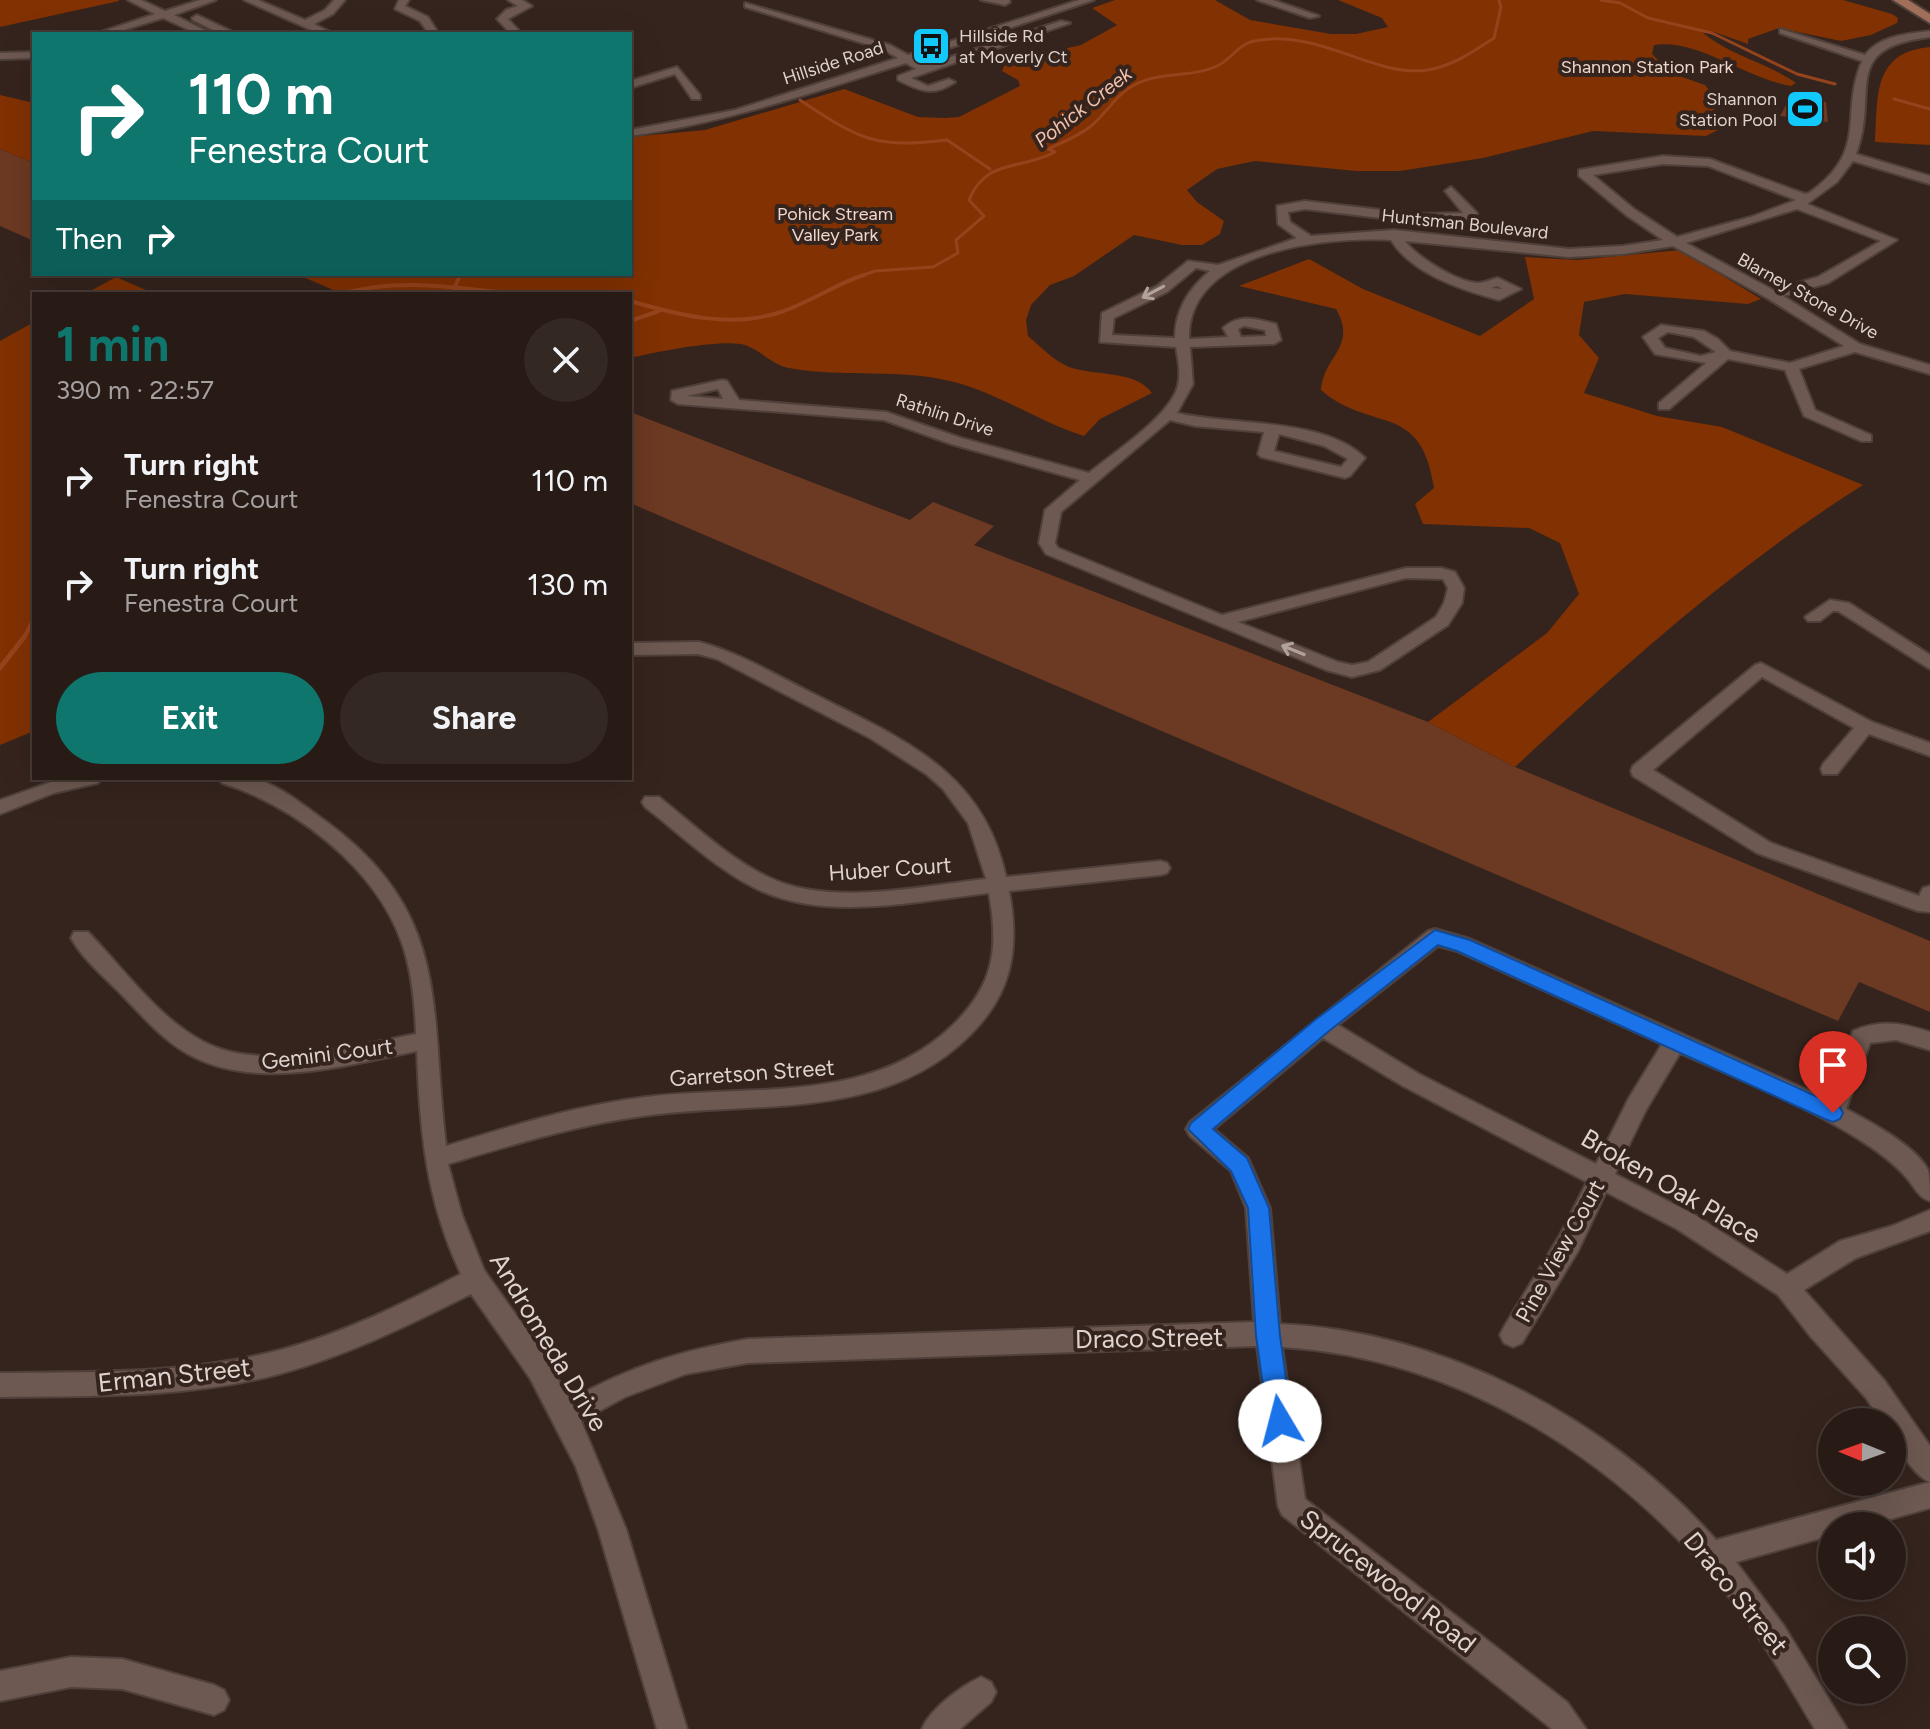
<!DOCTYPE html>
<meta charset="utf-8">
<style>
body{margin:0;font-family:Figtree,sans-serif;background:#342823;color:#f1f3f6;height:100vh;display:flex;flex-direction:column;font-size:30px;white-space:nowrap}
*{box-sizing:border-box;margin:0}
p{font-size:26px;color:#a5a1a1}
.icon{flex:none;width:44px;height:44px;fill:none;stroke:currentColor;stroke-width:2;stroke-linecap:round;stroke-linejoin:round}
.map{position:relative;flex:1;overflow:hidden}
.details{position:absolute;left:32px;top:292px;width:600px;height:488px;display:flex;flex-direction:column;background:#281b16;border-radius:0px;box-shadow:0 8px 32px #0002,0 0 0 2px #443935}
.details>*{flex:none}
.guide{position:absolute;left:32px;top:32px;width:600px;height:244px;border-radius:0px;box-shadow:0 8px 32px #0002,0 0 0 2px #443935;background:#0f766e;color:#fff;overflow:hidden}
.needle{width:52px;rotate:271deg}
.buttons{position:absolute;left:1818px;top:1408px;display:grid;gap:16px}
.buttons a{display:grid;place-items:center;width:88px;height:88px;border-radius:50%;background:#281b16;box-shadow:0 8px 32px #0002,0 0 0 2px #443935;font-size:40px}
.pin{position:absolute;display:grid;place-items:center;width:68px;height:68px;color:#fff;margin:-82px -34px;border-radius:50% 50% 50% 0;rotate:-45deg;box-shadow:0 0 8px #0007}
.pin .icon{rotate:45deg}
.me{position:absolute;width:88px;margin:-44px;rotate:352deg;stroke-linejoin:round;filter:drop-shadow(0 0 6px #0008)}
.turn{display:flex;align-items:center;gap:28px;height:168px;padding:0 24px;font-size:36px}
.turn .icon{width:104px;height:104px;stroke-width:2.5}
.turn b{display:block;font-size:56px;line-height:68px}
.then{display:flex;align-items:center;height:76px;padding:0 24px;background:#0003;gap:16px;font-size:30px}
.round{display:grid;place-items:center;flex:none;width:84px;height:84px;border-radius:42px;background:#342823}
.head{display:flex;align-items:center;justify-content:space-between;height:136px;padding:0 24px}
h1{font-size:48px;font-weight:700;line-height:60px;color:#0f766e}
.cta{display:flex;gap:16px;margin-top:auto;padding:16px 24px}
.cta a{flex:1;height:92px;border-radius:48px;background:#0f766e;color:#fff;font-size:32px;font-weight:700;line-height:92px;text-align:center}
.cta a+a{background:#342823;color:#f1f3f6}
ul{padding:0;list-style:none}
li{display:flex;align-items:center;gap:24px;height:104px;padding:0 24px}
li div{flex:1}
li b{display:block;font-size:30px}
li em{font-style:normal}
.map>svg:first-child{display:block}
.green{fill:#6c3922}
.forest{fill:#813102}
.lines{fill:none;stroke-linecap:round;stroke-linejoin:round}
.stream-far2{stroke:#95431c;stroke-width:3}
.stream-far1{stroke:#95431c;stroke-width:4}
.stream{stroke:#95431c;stroke-width:5}
.minor-casing{stroke:#4f403b;stroke-width:4}
.major-casing{stroke:#4f403b;stroke-width:4}
.minor{fill:#6d5951;fill-rule:evenodd}
.major{fill:#a16f59;fill-rule:evenodd}
.oneway{stroke:#b1a29d}
.route{fill:#1a73e8;stroke:#114b97;stroke-width:2}
.labels{text-anchor:middle;dominant-baseline:central;stroke-width:8;stroke-linejoin:round;paint-order:stroke}
.far-poi-label{font-size:18px;fill:#dfd3cf;stroke:#35241d;text-anchor:start}
.far-street-label{font-size:18px;fill:#dfd3cf;stroke:#35241d}
.far-park-label{font-size:18px;fill:#eed6cc;stroke:#35241d}
.far-water-label{font-size:20px;font-style:italic;fill:#f0c1ad;stroke:#35241d}
.street-label{font-size:22px;fill:#dfd3cf;stroke:#35241d}
.near-street-label{font-size:26px;fill:#dfd3cf;stroke:#35241d}
</style>
<div class="map">
<svg width="1930" height="1729" viewBox="0 0 1930 1729">
<rect width="100%" height="100%" fill="#35241d"/>
<!-- green -->
<g class="green">
<polygon points="1791,96 1826,102 1828,122 1780,116"/>
<polygon points="0,149 34,163 34,241 0,226"/>
<polygon points="630,412 910,520 933,502 994,526 974,545 1428,722 1515,767 1930,941 1930,1012 1859,982 1838,1021 630,503"/>
</g>
<!-- forest -->
<g class="forest">
<polygon points="0,0 118,0 119,1 0,27"/>
<path d="M1115,0h100l35,20 81,14h25l32,-7 -6,-9 -44,-18h505l49,14 6,4 -1,5 -26,12 -30,6 -62,-13 -31,11v5l-34,-12 -11,1c28,23 63,29 93,50l-5,3c-44,-7 -94,-48 -137,-41l-2,9 19,19 34,12 13,16 -4,9 -12,4v5l16,11 -12,6 -113,-5 -110,27 -83,13h-44l-101,-10 -38,8 -30,21 10,12 27,19 -4,13 -18,11h-20l-48,-10 -60,41 -24,9 -19,20 -5,15 2,16c12,10 26,25 41,31 25,9 67,3 83,26l-52,26 -16,17c-45,-14 -84,-42 -130,-54 -54,-14 -111,-4 -165,-14 -18,-3 -32,-22 -49,-24 -25,-4 -84,8 -110,14v-64h-287l-47,-20h334v-137l75,-7 139,-41 74,28 27,1 14,-1 61,-31 -2,-6 -16,-9 2,-5 7,-5 70,-16 36,-20 -25,-17z"/>
<path d="M1930,47v98l-55,-3c3,-45 -3,-90 55,-95z"/>
<polygon points="0,95 34,103 34,163 0,149"/>
<path d="M1680,250l81,49 -13,5 -123,-10 -41,8 -5,33 20,23 -15,35 73,23 65,11 141,58c-127,80 -239,180 -348,282l-87,-45 119,-89 32,-39 -19,-51 -31,-15 -106,-4 -8,-20 19,-16c-13,-88 -62,-54 -113,-98 2,-34 37,-43 15,-81l-97,-23 70,-27 54,30 117,47 54,-37 -9,-42 52,3z"/>
<polygon points="116,277 155,294 85,294"/>
<polygon points="34,322 34,731 0,745 0,341"/>
</g>
<g class="lines">
<!-- stream-far2 -->
<g class="stream-far2">
<polyline points="1601,0 1620,3 1648,18 1712,33 1797,74 1835,84"/>
<polyline points="1894,99 1930,109"/>
<path d="M800,100c59,39 74,49 147,40l43,29"/>
<path d="M858,277l17,-6 58,-4 25,-14 -2,-13 28,-24 -15,-16c17,-42 50,-29 86,-48l-7,-3c15,-7 31,-13 43,-23 16,-13 26,-33 45,-42 26,-13 58,-6 83,-19 13,-7 20,-21 35,-24 66,-13 119,37 174,29 25,-4 46,-19 66,-32l7,-31 -2,-7"/>
</g>
<!-- stream-far1 -->
<g class="stream-far1">
<polyline points="454,289 460,275"/>
<path d="M341,294c58,-17 116,-6 175,0"/>
<path d="M630,301c49,14 97,27 148,12 30,-9 57,-29 86,-38"/>
<polyline points="630,321 659,311"/>
<polyline points="24,638 34,618"/>
</g>
<!-- stream -->
<polyline class="stream" points="0,668 25,636"/>
<!-- minor casing -->
<g class="minor-casing">
<g id="minor">
<polygon points="128,0 141,0 165,11 200,0 216,0 174,15 212,34 198,34 163,18 111,34 95,34 155,14"/>
<polygon points="244,0 258,0 305,20 325,10 334,0 345,0 333,14 314,24 334,34 320,34"/>
<polygon points="399,0 409,0 405,6 428,17 439,34 429,34 420,21 395,9"/>
<polygon points="508,0 522,0 532,6 508,19 522,34 511,34 497,19 506,10 518,6"/>
<polygon points="981,0 1009,0 1010,2 1005,5"/>
<path d="M1079,0h15l-178,59 10,6 135,-44 9,2 -159,55 17,8 21,-7 6,3c-22,15 -35,9 -57,-2v-4l18,-7 -10,-6c-92,29 -181,60 -276,73v-6l105,-20 163,-52 -16,-9 -137,-42v-4l145,42 18,10z"/>
<polygon points="1257,0 1273,0 1319,16 1310,18"/>
<polygon points="197,15 233,32 234,34 221,34 193,20 192,18"/>
<path d="M1780,29l85,26c16,-20 42,-21 65,-24v6c-92,11 -50,55 -74,117l74,22v8l-77,-23 -16,21 -30,22 90,36 -69,43 -45,13 77,48 70,21v9l-75,-22 -56,17 16,41 56,25v6h-10l-57,-25 -19,-46 -57,-11 -59,50h-10v-6l47,-40 -51,-9 -12,-17 18,-12 43,6 14,8 12,12 60,12 54,-17 -77,-48 -94,-52 -50,8 -54,3 -164,-16c12,16 53,42 74,42 5,0 13,-4 19,-5l23,11 -22,11c-37,-10 -87,-26 -108,-60 -64,-4 -204,10 -202,99l39,-2 -5,-9c17,-15 33,-9 53,-4l5,16 -7,4 -84,3 3,37 -16,29c53,13 147,4 188,45l-15,18 -5,2 -84,-21 -3,-3 6,-22 -69,-6 -25,-6 -109,92 -6,31 3,5 164,67 184,-47h35l14,4 9,16 -2,15 -14,22 -68,45 -28,7 -26,-7 -280,-116 -7,-11 6,-33 35,-30 -129,-36 -67,-24 -206,-16 -7,-4 1,-9 50,-11 5,1 12,19 147,12 75,26 128,35c24,-20 83,-58 89,-88 3,-13 0,-26 -2,-38l-76,-5 2,-29 55,-27 31,-25 30,4 79,-27 -19,-14 -1,-18 28,-5 110,13 48,-1 -18,-22 6,-4 26,26v6l-62,3 -110,-13 -17,3 2,10 21,14 83,-6 175,19 54,-3 40,-6 -37,-25 -47,-39v-6l84,-14 47,3 95,35 4,-1c61,-43 30,-77 53,-132l-82,-28zM1663,164l45,2 88,34 -45,17 -74,20 -43,-28 -41,-34zM1797,209l84,32 -63,36 -45,13 -87,-47zM1196,268l14,3c-21,17 -35,40 -35,67l-63,-3 2,-17 53,-26zM1497,286l6,3 -12,-1zM1244,326l21,4 1,6 -25,1 -3,-8zM1668,332l26,5 22,15 -15,4 -36,-8 -7,-10zM718,389l5,10 -36,-3zM1279,434l45,12 24,13 -7,8 -67,-16zM1406,578l37,1 5,9 -4,15 -8,14 -68,45 -16,3 -14,-3 -100,-40z"/>
<polygon points="34,52 34,58 0,59 0,53"/>
<polygon points="677,67 700,95 700,99 692,99 675,74 630,88 630,81"/>
<polygon points="1830,600 1849,603 1930,655 1930,669 1838,611 1833,611 1820,621 1808,621 1805,617"/>
<path d="M699,642c42,11 78,34 117,53 88,45 167,76 190,182l154,-16 7,2 3,5 -3,5 -7,2 -151,16c11,57 3,103 -39,144 -88,88 -215,65 -327,81 -67,9 -131,29 -195,48l14,51 22,55 56,79 30,51c61,-34 110,-49 178,-61l506,-17 -8,-114 -15,-37 -41,-35 -4,-7 4,-7 238,-191 7,-2 35,10 357,160 26,-68c28,-12 49,-8 77,1v18l-34,-10 -26,3 -24,66c24,13 69,36 82,61 2,8 2,22 2,31 -13,-4 -16,-16 -25,-25 -15,-17 -35,-30 -53,-41 -54,-33 -114,-56 -172,-82l-34,57 -31,64 80,41 92,59 53,-33 52,-15 38,-16v21l-74,27 -52,32 80,90 46,66v62l-64,18h-34v9l-96,27 48,64 63,103h-32c-28,-46 -55,-95 -90,-137 -109,-134 -267,-234 -443,-245l23,152 262,203 19,27h-34l-270,-214 -4,-9 -21,-160 -509,17 -62,11 -61,23 -44,24 45,108 61,200h-30l-59,-200 -22,-62 -46,-89 -59,-84c-62,31 -125,62 -192,80 -90,24 -186,22 -279,23v-24c93,-1 189,1 280,-23 64,-17 122,-46 181,-76 -35,-74 -41,-142 -44,-223 -71,14 -160,41 -229,3 -24,-13 -45,-37 -64,-57 -17,-18 -41,-37 -53,-59l3,-6h14c36,37 71,87 116,110 58,31 152,3 212,-8 -1,-31 -4,-62 -14,-91 -26,-75 -107,-137 -180,-160l-3,-5c10,0 21,-1 31,0 26,4 53,27 74,42 129,94 105,187 122,326 65,-20 132,-41 200,-49 104,-13 224,8 306,-71 42,-41 47,-76 37,-133 -75,8 -165,30 -236,-6 -39,-20 -73,-53 -108,-80l-3,-5 3,-5h14c34,27 69,61 109,80 61,30 153,9 218,2l-18,-56 -25,-34 -17,-15 -56,-36 -153,-79 -19,-5 -68,1v-12zM1438,946l19,5 205,93 -33,54 -33,66 -177,-90 -81,-49zM1323,1038l80,48 184,96 -27,53 -56,92 -4,8 4,8 9,4 9,-4 56,-92 28,-59 71,37 101,66 33,42 55,61 16,24h10c0,19 20,53 38,60l-214,58c-107,-121 -273,-209 -436,-216l-10,-116 -22,-50 -34,-29z"/>
<polygon points="1761,663 1872,722 1930,743 1930,756 1869,734 1837,774 1823,774 1821,769 1823,764 1854,728 1762,677 1653,770 1771,843 1919,896 1923,888 1930,886 1930,912 1918,911 1757,853 1633,776 1631,771 1633,766 1755,665"/>
<polygon points="63,778 101,778 98,783 54,793 0,814 0,800"/>
<polygon points="71,1657 122,1659 214,1685 224,1690 229,1700 224,1710 214,1715 122,1689 71,1687 0,1701 0,1671"/>
<path d="M981,1677l10,5 5,10 -5,10 -31,27h-38c8,-20 39,-43 59,-52z"/>
</g>
</g>
<!-- major casing -->
<g class="major-casing">
<polygon id="major" points="1893,0 1908,0 1930,14 1930,23"/>
</g>
<!-- minor -->
<use href="#minor" class="minor"/>
<!-- major -->
<use href="#major" class="major"/>
</g>
<!-- one-way arrows -->
<defs><path id="oneway-shaft" d="M-6 0H5M1.5-3L5.5 0L1.5 3" fill="none" stroke-width="1.6" stroke-linecap="round" stroke-linejoin="round" transform="scale(2)"/></defs>
<g class="oneway">
<use href="#oneway-shaft" transform="translate(1153 292) rotate(152)"/>
<use href="#oneway-shaft" transform="translate(1293 650) rotate(-158)"/>
</g>
<!-- route -->
<polygon class="route" points="1435,930 1470,940 1840,1107 1843,1113 1840,1119 1833,1122 1825,1119 1457,951 1438,945 1329,1031 1213,1129 1247,1158 1269,1208 1280,1336 1292,1421 1288,1429 1280,1433 1271,1429 1268,1421 1256,1336 1248,1208 1231,1171 1188,1129 1191,1123 1315,1020"/>
<!-- icons -->
<defs>
<g id="bus-square" transform="scale(2)"><rect x="-9" y="-9" width="18" height="18" rx="4" fill="#11cafb" stroke="#35241d"/><path d="M-5-6H5V4H4V6H2V4H-2V6H-4V4H-5ZM-3.5-4V0h7V-4ZM-3.5 1.2v1.5H-2V1.2ZM2 1.2v1.5H3.5V1.2Z" fill="#111"/></g>
<g id="stadium-square" transform="scale(2)"><rect x="-9" y="-9" width="18" height="18" rx="4" fill="#11cafb" stroke="#35241d"/><path d="M0-5a6.5 5 0 1 0 0 10a6.5 5 0 1 0 0-10ZM-3.5-1.8h7v3.6h-7Z" fill="#111"/></g>
</defs>
<g fill-rule="evenodd">
<use href="#bus-square" x="931" y="46"/>
<use href="#stadium-square" x="1805" y="109"/>
</g>
<g class="labels">
<!-- far-poi labels -->
<g class="far-poi-label">
<text x="959" y="36">Hillside Rd<tspan x="959" dy="21">at Moverly Ct</tspan></text>
<text x="1777" y="99" text-anchor="end">Shannon<tspan x="1777" dy="21">Station Pool</tspan></text>
</g>
<!-- far-street labels -->
<g class="far-street-label">
<text transform="translate(833 63) rotate(-18)">Hillside Road</text>
<text transform="translate(1465 224) rotate(6)">Huntsman Boulevard</text>
<text transform="translate(1808 296) rotate(29)">Blarney Stone Drive</text>
<text transform="translate(945 415) rotate(18)">Rathlin Drive</text>
</g>
<!-- far-park labels -->
<g class="far-park-label">
<text x="1647" y="67">Shannon Station Park</text>
<text x="835" y="214">Pohick Stream<tspan x="835" dy="21">Valley Park</tspan></text>
</g>
<!-- far-water labels -->
<g class="far-water-label">
<text transform="translate(1083 107) rotate(-38)">Pohick Creek</text>
</g>
<!-- street labels -->
<g class="street-label">
<text transform="translate(890 869) rotate(-4)">Huber Court</text>
<text transform="translate(327 1054) rotate(-7)">Gemini Court</text>
<text transform="translate(752 1073) rotate(-4)">Garretson Street</text>
<text transform="translate(1560 1251) rotate(-61)">Pine View Court</text>
</g>
<!-- near-street labels -->
<g class="near-street-label">
<text transform="translate(1671 1186) rotate(30)">Broken Oak Place</text>
<text transform="translate(1149 1338) rotate(-1)">Draco Street</text>
<text transform="translate(549 1342) rotate(59)">Andromeda Drive</text>
<text transform="translate(174 1375) rotate(-6)">Erman Street</text>
<text transform="translate(1388 1581) rotate(38)">Sprucewood Road</text>
<text transform="translate(1736 1593) rotate(51)">Draco Street</text>
</g>
</g>
</svg>
<div class="buttons">
<a><svg class="needle" viewBox="-14 -14 28 28"><path d="M0-13l5 13h-10z" fill="#e53935"/><path d="M0 13l5-13h-10z" fill="#a5a1a1"/></svg></a>
<a><svg class="icon" aria-label="sound" viewBox="0 0 24 24"><path d="M4 9h4l5-4v14l-5-4H4zM17 9q2 3 0 6"/></svg></a>
<a><svg class="icon" aria-label="search" viewBox="0 0 24 24"><circle cx="10" cy="10" r="6"/><path d="M15 15l6 6"/></svg></a>
</div>
<div class="pin" style="left:1833px;top:1113px;background:#d93025"><svg class="icon" aria-label="arrive" viewBox="0 0 24 24"><path d="M6 21V4h12l-3 4 3 4H6"/></svg></div>
<svg class="me" style="left:1280px;top:1421px" viewBox="-20 -20 40 40"><circle r="19" fill="#fff"/><path d="M0-13L10 11 0 6-10 11z" fill="#1a73e8"/></svg>
<div class="guide">
<div class="turn"><svg class="icon" aria-label="right" viewBox="0 0 24 24"><path d="M7 20v-9h11M14 6l5 5-5 5"/></svg><div><b>110 m</b>Fenestra Court</div></div>
<div class="then">Then<svg class="icon" aria-label="right" viewBox="0 0 24 24"><path d="M7 20v-9h11M14 6l5 5-5 5"/></svg></div>
</div>
<section class="details">
<div class="head"><div><h1>1 min</h1><p>390 m · 22:57</p></div><a class="round"><svg class="icon" aria-label="close" viewBox="0 0 24 24"><path d="M6 6l12 12M18 6L6 18"/></svg></a></div>
<ul>
<li><svg class="icon" aria-label="right" viewBox="0 0 24 24"><path d="M7 20v-9h11M14 6l5 5-5 5"/></svg><div><b>Turn right</b><p>Fenestra Court</p></div><em>110 m</em></li>
<li><svg class="icon" aria-label="right" viewBox="0 0 24 24"><path d="M7 20v-9h11M14 6l5 5-5 5"/></svg><div><b>Turn right</b><p>Fenestra Court</p></div><em>130 m</em></li>
</ul>
<div class="cta"><a>Exit</a><a>Share</a></div>
</section>
</div>
